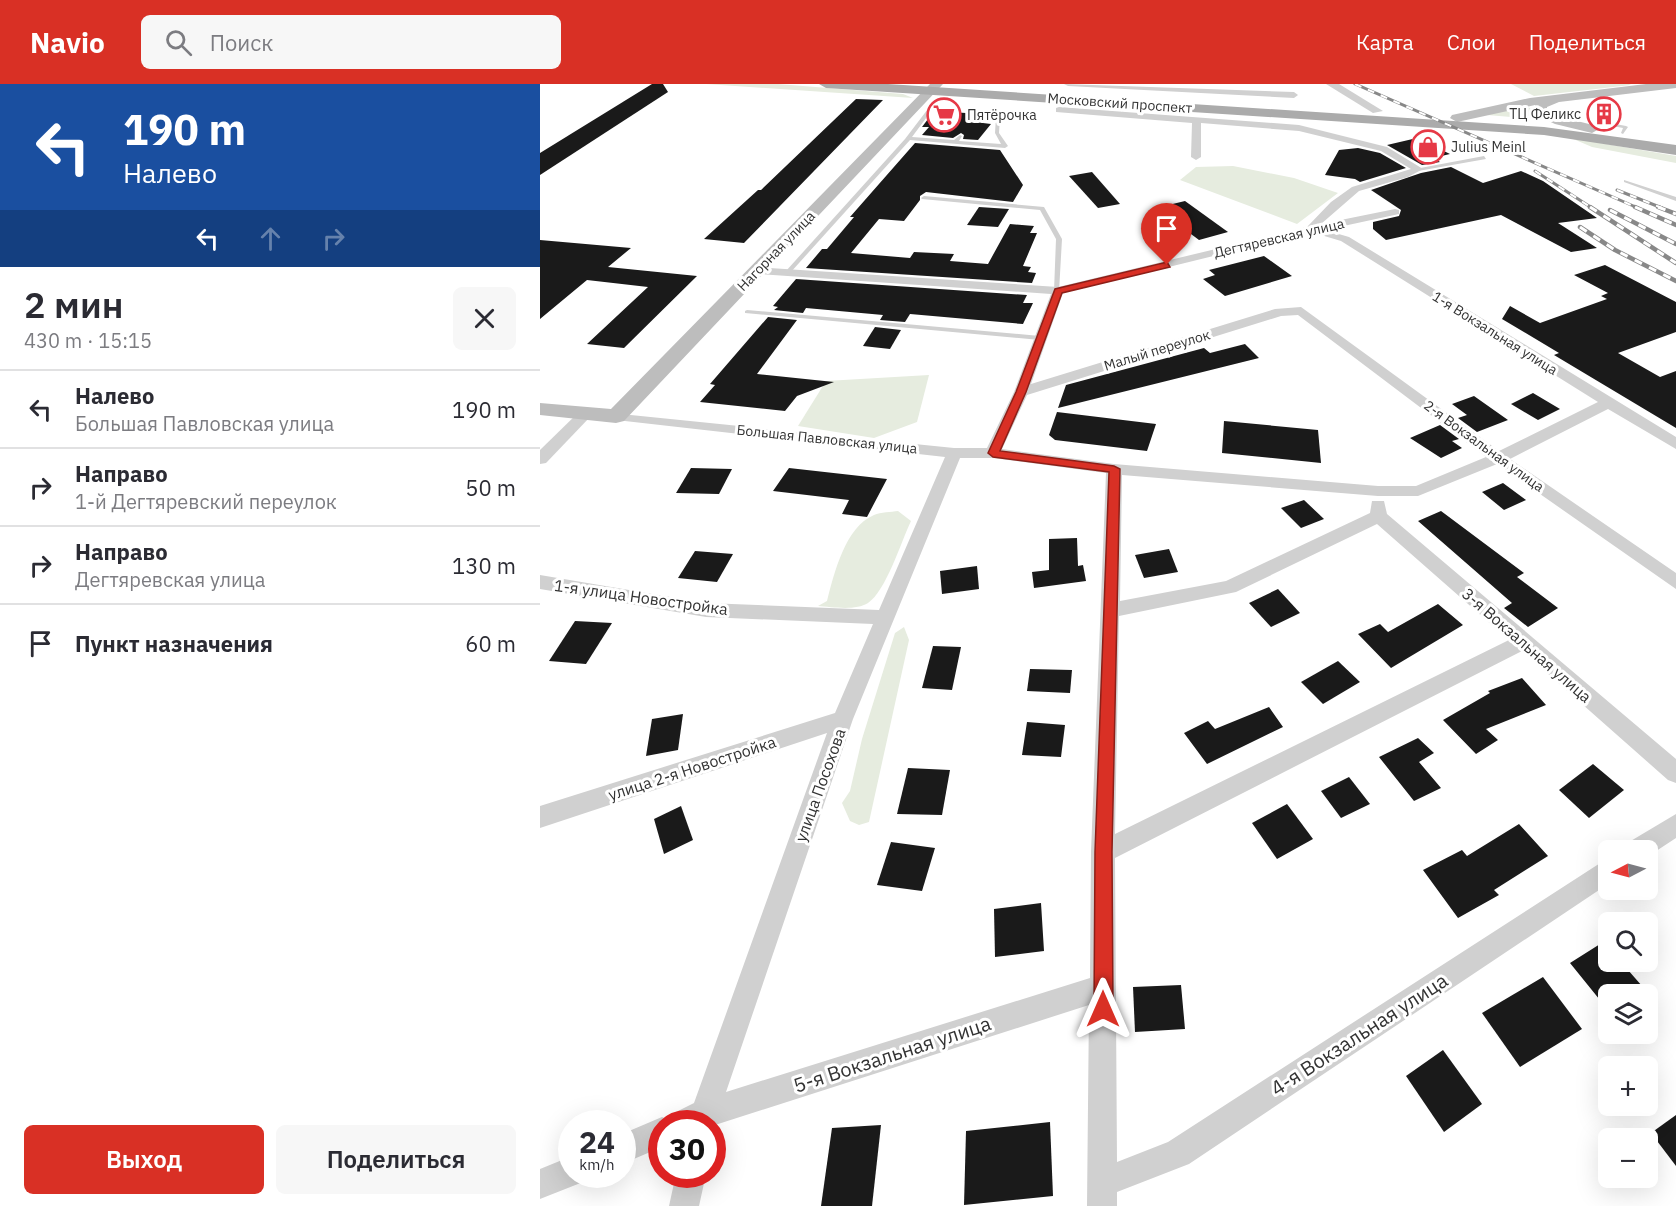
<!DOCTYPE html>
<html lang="ru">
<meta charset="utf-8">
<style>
body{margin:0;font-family:"IBM Plex Sans",sans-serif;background:#f7f7f7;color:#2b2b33;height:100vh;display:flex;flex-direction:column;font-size:22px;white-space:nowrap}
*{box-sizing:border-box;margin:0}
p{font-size:20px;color:#7c7c81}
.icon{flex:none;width:33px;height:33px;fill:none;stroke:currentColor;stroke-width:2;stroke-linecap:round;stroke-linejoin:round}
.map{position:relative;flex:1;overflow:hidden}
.drawer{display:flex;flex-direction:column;background:#fff;width:540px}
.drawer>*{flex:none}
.top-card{background:#1a4fa0;color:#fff;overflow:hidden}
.needle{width:39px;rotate:264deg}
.buttons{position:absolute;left:1058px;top:756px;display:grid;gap:12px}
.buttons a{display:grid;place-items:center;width:60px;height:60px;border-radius:9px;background:#fff;box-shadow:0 6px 24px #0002;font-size:30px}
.speed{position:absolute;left:18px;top:1026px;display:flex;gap:12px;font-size:30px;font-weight:700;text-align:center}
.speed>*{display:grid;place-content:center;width:78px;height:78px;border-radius:50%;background:#fff;box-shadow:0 6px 24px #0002;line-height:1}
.speed small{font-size:15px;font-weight:400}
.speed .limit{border:9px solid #d22;background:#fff;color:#111}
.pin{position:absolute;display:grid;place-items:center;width:51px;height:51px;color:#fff;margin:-62px -26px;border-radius:50% 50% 50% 0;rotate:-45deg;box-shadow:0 0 6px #0007}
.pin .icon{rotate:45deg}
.me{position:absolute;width:66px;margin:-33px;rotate:0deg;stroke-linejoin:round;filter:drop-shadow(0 0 4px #0008)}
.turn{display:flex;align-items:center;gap:21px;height:126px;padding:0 24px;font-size:27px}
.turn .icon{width:78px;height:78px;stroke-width:2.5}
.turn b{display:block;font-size:42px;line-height:51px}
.lanes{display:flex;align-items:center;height:57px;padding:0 24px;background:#0003;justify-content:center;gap:30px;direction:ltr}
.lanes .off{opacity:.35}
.round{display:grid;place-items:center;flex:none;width:63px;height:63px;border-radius:9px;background:#f7f7f7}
.headline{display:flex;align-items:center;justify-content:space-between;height:102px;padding:0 24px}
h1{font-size:36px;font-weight:600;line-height:45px}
.button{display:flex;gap:12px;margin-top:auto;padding:12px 24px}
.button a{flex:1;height:69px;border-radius:9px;background:#d93025;color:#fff;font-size:24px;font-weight:600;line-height:69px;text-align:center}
.button a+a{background:#f7f7f7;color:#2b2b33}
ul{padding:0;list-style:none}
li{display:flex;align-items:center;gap:18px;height:78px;padding:0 24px;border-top:2px solid #e1e1e2}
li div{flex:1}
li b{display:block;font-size:22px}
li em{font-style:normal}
header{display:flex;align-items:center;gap:36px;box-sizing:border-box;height:84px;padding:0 30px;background:#d93025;color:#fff}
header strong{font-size:28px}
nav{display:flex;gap:33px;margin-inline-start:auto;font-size:21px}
.search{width:420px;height:54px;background:#f7f7f7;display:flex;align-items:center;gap:15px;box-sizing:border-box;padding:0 21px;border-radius:9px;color:#7c7c81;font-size:22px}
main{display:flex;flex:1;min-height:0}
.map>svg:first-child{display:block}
.green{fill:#e6ecdf}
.building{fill:#1a1a1a}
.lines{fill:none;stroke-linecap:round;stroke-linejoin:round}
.service{fill:#d0d0d0;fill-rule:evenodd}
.minor{fill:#d0d0d0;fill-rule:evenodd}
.tertiary{fill:#d0d0d0;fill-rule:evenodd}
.secondary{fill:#bdbdbd;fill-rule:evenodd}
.primary{fill:#ababab;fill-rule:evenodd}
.rail-far1-casing{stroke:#888;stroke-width:3}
.rail-casing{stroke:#888;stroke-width:4.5}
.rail-far1{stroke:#fff;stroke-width:2;stroke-dasharray:7;stroke-linecap:butt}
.rail{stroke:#fff;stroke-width:3;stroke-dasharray:8;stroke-linecap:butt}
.route{fill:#d93025;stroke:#8d1f18;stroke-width:1.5}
.labels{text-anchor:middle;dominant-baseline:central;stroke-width:6;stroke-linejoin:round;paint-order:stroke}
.far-street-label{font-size:14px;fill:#333;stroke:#fff}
.far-poi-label{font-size:14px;fill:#333;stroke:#fff;text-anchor:start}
.street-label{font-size:16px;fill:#333;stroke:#fff}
.near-street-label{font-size:20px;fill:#333;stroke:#fff}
</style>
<header>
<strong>Navio</strong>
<div class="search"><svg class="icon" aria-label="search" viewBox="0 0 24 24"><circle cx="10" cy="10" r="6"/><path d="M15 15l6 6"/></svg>Поиск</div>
<nav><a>Карта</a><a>Слои</a><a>Поделиться</a></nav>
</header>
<main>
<section class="drawer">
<div class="top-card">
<div class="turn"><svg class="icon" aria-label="left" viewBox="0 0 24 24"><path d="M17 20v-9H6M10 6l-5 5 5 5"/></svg><div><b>190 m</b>Налево</div></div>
<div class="lanes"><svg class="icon" aria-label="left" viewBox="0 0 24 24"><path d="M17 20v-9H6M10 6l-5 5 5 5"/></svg><svg class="icon off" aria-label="ahead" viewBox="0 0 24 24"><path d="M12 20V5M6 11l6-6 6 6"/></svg><svg class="icon off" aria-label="right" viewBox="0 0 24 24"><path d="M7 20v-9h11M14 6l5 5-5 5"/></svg></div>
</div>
<div class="headline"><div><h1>2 мин</h1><p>430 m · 15:15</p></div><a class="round"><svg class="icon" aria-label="close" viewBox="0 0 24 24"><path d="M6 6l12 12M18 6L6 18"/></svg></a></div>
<ul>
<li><svg class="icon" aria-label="left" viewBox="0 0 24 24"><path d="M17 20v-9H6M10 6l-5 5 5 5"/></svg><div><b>Налево</b><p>Большая Павловская улица</p></div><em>190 m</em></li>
<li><svg class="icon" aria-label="right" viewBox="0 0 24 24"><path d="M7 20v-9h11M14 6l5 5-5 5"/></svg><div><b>Направо</b><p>1-й Дегтяревский переулок</p></div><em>50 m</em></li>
<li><svg class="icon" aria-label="right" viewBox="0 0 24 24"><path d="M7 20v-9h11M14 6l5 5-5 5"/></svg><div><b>Направо</b><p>Дегтяревская улица</p></div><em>130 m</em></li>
<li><svg class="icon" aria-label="arrive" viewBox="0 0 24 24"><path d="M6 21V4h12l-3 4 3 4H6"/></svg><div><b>Пункт назначения</b></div><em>60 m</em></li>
</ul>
<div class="button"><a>Выход</a><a>Поделиться</a></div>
</section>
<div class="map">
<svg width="1136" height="1122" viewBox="0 0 1136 1122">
<rect width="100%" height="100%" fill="#fff"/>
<!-- green -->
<g class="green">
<polygon points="166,0 238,0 363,10 373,14"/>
<polygon points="971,0 1089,0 1091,1 994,12"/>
<path d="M983,22c11,2 22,10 34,15l-70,-6z"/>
<polygon points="1031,54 1136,72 1136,79 1052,63"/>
<polygon points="693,82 754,94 798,109 757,140 640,96 656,83"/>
<polygon points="389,291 377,338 334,354 258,342 286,297"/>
<path d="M358,427l13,10c-10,21 -25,70 -43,82 -12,8 -36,4 -50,3l9,-5c7,-27 18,-74 47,-86 7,-3 17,-3 24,-4z"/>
<polygon points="364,543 369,556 329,738 319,741 310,737 302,719 310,707 322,655 355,549"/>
</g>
<!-- building -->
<g class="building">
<polygon points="112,0 123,0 128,8 0,91 0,69"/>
<polygon points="316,15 343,16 204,159 164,155 218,106 221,106"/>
<polygon points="394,27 442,30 447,34 443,39 451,40 438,56 423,55 424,51 421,49 413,54 382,51 389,43 382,43"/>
<polygon points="877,54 910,70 893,74 900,78 882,81 847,61"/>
<polygon points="375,59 460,66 483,101 473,118 386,108 380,112 380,116 364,137 339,135 311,169 370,174 374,168 414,170 410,177 448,180 470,140 494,142 490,149 497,149 483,182 491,183 488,188 496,189 492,199 266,184 282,165 287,165 314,133 310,133"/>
<polygon points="818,64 840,69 866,84 820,98 815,95 785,91 799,66"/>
<polygon points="911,83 943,99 981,87 1003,97 1057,134 1018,139 1057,164 1031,168 961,131 846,156 833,145 833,138 859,132 861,126 831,106 881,89"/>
<polygon points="552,88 580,120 558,124 529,92"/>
<polygon points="645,117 688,148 659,156 616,124"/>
<polygon points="439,123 469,125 458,143 427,141"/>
<polygon points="0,156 91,164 68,183 157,192 84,264 47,260 108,203 47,196 0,235"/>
<polygon points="724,172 752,192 685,212 663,195 675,191 669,186"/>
<polygon points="1065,181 1136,218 1136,248 1078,269 1120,293 1136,287 1136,344 1014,271 1019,269 962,235 970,222 1000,239 1067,215 1061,212 1068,209 1034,191"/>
<polygon points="256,195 487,211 483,219 493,219 483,240 370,230 365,238 340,236 343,231 266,224 263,229 234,226 238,223 233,222"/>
<polygon points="228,233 257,236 217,290 294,298 257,312 245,327 160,318 175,301 170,300"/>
<polygon points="335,243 361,246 350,265 323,262"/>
<polygon points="705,260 719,274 518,324 526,301 664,264 670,269"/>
<polygon points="993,309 1020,325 998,336 971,320"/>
<polygon points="934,312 968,336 937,348 918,334 927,331 912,320"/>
<polygon points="517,328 616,340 607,367 515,356 509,351"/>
<polygon points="684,337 778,346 781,379 682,369"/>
<polygon points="900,341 919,355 912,357 922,364 901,374 870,354"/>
<polygon points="151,384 192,385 179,410 136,409"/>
<polygon points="249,384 347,395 327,433 302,430 309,416 233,407"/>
<polygon points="963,399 986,416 964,426 942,408"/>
<polygon points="764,416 784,435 761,444 741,424"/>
<polygon points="901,427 984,489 977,493 1018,524 988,543 964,524 972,519 878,437"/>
<polygon points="537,454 538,482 543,481 546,497 494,504 492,488 509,486 509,455"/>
<polygon points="629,465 638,488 604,494 595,471"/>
<polygon points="155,467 193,470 177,498 138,494"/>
<polygon points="437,482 439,505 402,510 400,487"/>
<polygon points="738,505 760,529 731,543 709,519"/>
<polygon points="898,520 923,541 851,584 818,550 840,540 848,548"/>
<polygon points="35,537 72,539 46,580 9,577"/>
<polygon points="393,562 421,563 412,606 382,604"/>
<polygon points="798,577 820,598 783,620 761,598"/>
<polygon points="490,585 532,586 530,609 487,607"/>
<polygon points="982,594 1006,621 946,645 958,656 936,670 903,636 950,609 948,607"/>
<polygon points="729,623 743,643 667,680 644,649 668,637 675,645"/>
<polygon points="143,630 138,666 106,672 112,635"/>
<polygon points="487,638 525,641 521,673 482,671"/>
<polygon points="878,654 894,669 879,678 901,704 874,717 839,673"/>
<polygon points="1053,680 1084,706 1049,734 1019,706"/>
<polygon points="368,684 410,686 402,731 357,730"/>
<polygon points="809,693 830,720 801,734 781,707"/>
<polygon points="747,720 773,755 737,775 712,739"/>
<polygon points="141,722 153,756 124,770 114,735"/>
<polygon points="979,740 1008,772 954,806 959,811 918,834 883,786 922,766 927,772"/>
<polygon points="351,758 395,764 382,807 337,801"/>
<polygon points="501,819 504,867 455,873 454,825"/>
<polygon points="1068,855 1068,878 1081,878 1109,910 1068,910 1068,926 1030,879"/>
<polygon points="1003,893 1042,945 980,983 942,929"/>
<polygon points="641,901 645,945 595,948 593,903"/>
<polygon points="903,966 942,1020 904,1048 866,992"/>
<polygon points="1136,1031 1136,1082 1111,1049"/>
<polygon points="510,1038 513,1112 424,1121 426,1047"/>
<polygon points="341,1041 332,1122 281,1122 292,1044"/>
</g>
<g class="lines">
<!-- service -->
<g class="service">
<polygon points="394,17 398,18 372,53 414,56 420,51 422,52 419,57 461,60 455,49 456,33 458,32 460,33 459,49 468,62 465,64 370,56 250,189 246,189 246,187 365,55"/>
<polygon points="1060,37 1086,42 1088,43 1083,50 1081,49 1083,44 1062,40 1061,43 1057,43 1058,38"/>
<polygon points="944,72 946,75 878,87 875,85"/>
<polygon points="1084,96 1136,113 1136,117 1084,98"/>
<polygon points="384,112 504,123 522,155 519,208 514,207 516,155 500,126 382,115 381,114"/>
<polygon points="207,226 500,252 504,254 500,256 205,229 205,227"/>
</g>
<!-- minor -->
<g class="minor">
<polygon points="524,0 754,8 758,11 754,14 528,2"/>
<path d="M519,23l240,18 88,22 36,22 -15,8 -49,14 -38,33 74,-15 4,1v4l-74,16 24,7 327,200v12l-68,-40 -98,50 166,114v16l-179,-125 -79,32h-40l-256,-21 -2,126 106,-20 144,-68 2,-12h12l3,13 289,245v24l-8,-3 -146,-129 -407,207 2,304 51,-20 440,-284v26l-419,280 -72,28v14h-30l2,-201 -374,120 -3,6v-7h-50v23l-40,17v-30l40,-17 7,3 3,-6 22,-11 133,-370 -287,95v-22l295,-93 38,-89 -167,-7 -166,-28v-14l166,28 173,7 66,-153 -329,-37 -7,-4 2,-3 343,35h33l27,-56 37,-98 -293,-20 -6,-4 2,-3 304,20 249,-60 24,-25 21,-15 59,-18 -30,-18 -82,-20 -98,-8v34l-5,3 -5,-3 1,-34 -136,-11v-4zM771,148l30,9 257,161 -99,49 -198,-144 -26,2 -244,75 32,-91zM758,231l188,142 -70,29h-38l-264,-22 -112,-15 25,-54 254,-79zM420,374h33l113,15 -15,379 -1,126 -364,114 127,-373zM837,440l132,116 -394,194 4,-218 117,-24z"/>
<polygon points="45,326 50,327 52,330 50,333 6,379 0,380 0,366 40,327"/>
<polygon points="1136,730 1136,754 1107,773 1107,766 1085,766 1089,758"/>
<polygon points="32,1072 32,1090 46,1090 43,1098 0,1115 0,1085"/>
<polygon points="136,1090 166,1090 159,1122 129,1122"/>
</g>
<!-- tertiary -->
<polygon class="tertiary" points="786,0 799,0 843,27 833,29"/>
<!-- secondary -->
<g class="secondary">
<polygon points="390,0 403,0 84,337 76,339 0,331 0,319 71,325"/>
<polygon points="1106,0 1136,0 1136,4 1019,18 1007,23 1007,26 1025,34 1057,42 1059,45 1052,49 1015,40 996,31 995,21 917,38 910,34 912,31 990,14"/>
</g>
<!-- primary -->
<polygon class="primary" points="279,0 348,0 1004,43 1136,61 1136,71 1004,51 286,4"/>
<!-- rail-far1 casing -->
<g class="rail-far1-casing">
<g id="rail-far1">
<polyline points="815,0 1098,124"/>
<polyline points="995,87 1052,124"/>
<polyline points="1077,106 1122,124"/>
</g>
</g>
<!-- rail casing -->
<g class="rail-casing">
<g id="rail">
<polyline points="1050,123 1136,179"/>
<polyline points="1095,123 1136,141"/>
<polyline points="1118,123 1136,130"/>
<polyline points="1070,126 1136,160"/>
<polyline points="1040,143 1075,166 1136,197"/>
</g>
</g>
<!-- rail-far1 -->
<use href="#rail-far1" class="rail-far1"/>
<!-- rail -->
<use href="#rail" class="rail"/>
</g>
<!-- route -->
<polygon class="route" points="627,178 630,183 522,209 486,308 460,367 574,382 580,385 572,768 573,925 570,932 563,935 557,932 554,925 555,768 569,388 453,373 448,369 476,308 515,205"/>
<!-- icons -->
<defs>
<g id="building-ring" transform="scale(1.725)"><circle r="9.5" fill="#fff" stroke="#e63946" stroke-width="1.5"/><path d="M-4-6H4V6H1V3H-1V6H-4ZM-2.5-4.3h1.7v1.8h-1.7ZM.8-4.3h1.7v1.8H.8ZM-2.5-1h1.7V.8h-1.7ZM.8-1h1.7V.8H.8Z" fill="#e63946"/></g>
<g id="supermarket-ring" transform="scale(1.725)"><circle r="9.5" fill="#fff" stroke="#e63946" stroke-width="1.5"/><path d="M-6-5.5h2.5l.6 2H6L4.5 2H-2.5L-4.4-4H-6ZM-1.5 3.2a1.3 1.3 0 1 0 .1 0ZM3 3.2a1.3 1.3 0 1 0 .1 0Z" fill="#e63946"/></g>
<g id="shop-ring" transform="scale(1.725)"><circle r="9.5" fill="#fff" stroke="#e63946" stroke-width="1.5"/><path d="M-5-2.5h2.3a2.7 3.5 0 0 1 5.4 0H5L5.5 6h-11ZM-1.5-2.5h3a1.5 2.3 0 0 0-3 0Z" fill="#e63946"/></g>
</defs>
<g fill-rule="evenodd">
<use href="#building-ring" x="1064" y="30"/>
<use href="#supermarket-ring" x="404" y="31"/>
<use href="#shop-ring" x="888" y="63"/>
</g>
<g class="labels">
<!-- far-street labels -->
<g class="far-street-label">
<text transform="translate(580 19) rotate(4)">Московский проспект</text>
<text transform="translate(739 154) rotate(-13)">Дегтяревская улица</text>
<text transform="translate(236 167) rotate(-46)">Нагорная улица</text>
<text transform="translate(955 249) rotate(32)">1-я Вокзальная улица</text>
<text transform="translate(617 266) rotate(-17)">Малый переулок</text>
<text transform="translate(287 355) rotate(6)">Большая Павловская улица</text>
<text transform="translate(944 362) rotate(36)">2-я Вокзальная улица</text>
</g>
<!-- far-poi labels -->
<g class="far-poi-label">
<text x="1041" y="30" text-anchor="end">ТЦ Феликс</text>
<text x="427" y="31">Пятёрочка</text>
<text x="911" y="63">Julius Meinl</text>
</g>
<!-- street labels -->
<g class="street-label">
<text transform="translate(101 513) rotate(8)">1-я улица Новостройка</text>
<text transform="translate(987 561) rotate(41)">3-я Вокзальная улица</text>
<text transform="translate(152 684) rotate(-18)">улица 2-я Новостройка</text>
<text transform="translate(280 701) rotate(-70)">улица Посохова</text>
</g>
<!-- near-street labels -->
<g class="near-street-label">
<text transform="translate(819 950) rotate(-33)">4-я Вокзальная улица</text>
<text transform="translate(352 970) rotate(-18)">5-я Вокзальная улица</text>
</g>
</g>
</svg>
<div class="buttons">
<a><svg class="needle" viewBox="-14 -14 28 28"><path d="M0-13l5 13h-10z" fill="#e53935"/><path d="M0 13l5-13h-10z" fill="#7c7c81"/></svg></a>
<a><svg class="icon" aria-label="search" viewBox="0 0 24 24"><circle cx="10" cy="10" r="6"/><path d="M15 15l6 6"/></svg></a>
<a><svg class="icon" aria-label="layers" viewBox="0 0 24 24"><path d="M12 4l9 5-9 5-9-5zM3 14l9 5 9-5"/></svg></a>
<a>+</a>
<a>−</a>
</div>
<div class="speed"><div>24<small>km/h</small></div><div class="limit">30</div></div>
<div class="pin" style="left:627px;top:181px;background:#d93025"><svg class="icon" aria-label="arrive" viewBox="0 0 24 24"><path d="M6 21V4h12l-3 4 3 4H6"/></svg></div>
<svg class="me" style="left:563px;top:925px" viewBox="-20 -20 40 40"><path d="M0-17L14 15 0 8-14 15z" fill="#d93025" stroke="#fff" stroke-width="4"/></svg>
</div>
</main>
